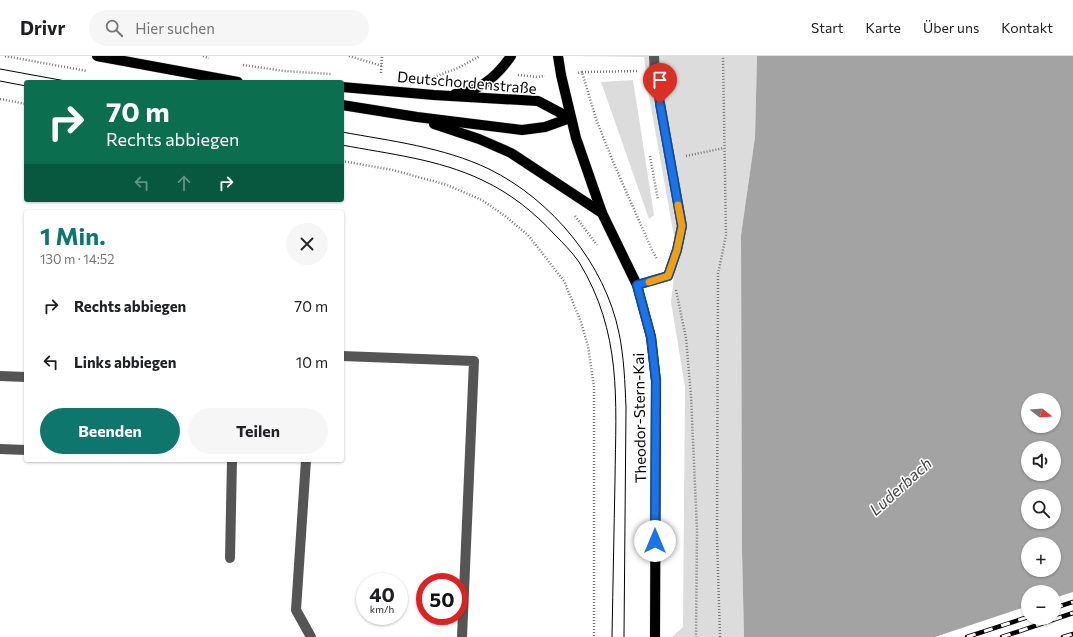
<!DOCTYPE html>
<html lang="de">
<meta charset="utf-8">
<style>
body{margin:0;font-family:Commissioner,sans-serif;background:#f6f6f6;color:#202124;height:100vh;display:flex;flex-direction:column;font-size:15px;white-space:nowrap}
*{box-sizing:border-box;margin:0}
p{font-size:13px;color:#757577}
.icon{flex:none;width:22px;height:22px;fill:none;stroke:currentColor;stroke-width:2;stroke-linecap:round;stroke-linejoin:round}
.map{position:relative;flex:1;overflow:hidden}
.panel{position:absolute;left:24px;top:154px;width:320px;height:252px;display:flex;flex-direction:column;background:#fff;border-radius:4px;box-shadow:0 1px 3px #0004}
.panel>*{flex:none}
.top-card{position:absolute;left:24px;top:24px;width:320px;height:122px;border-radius:4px;box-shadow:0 1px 3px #0004;background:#0b6e4f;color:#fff;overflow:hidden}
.needle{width:26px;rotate:107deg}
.fabs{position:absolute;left:1021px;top:337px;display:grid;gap:8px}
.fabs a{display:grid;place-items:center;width:40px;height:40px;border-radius:50%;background:#fff;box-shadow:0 1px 3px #0004;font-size:20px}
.speed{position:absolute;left:356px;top:517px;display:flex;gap:8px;font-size:20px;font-weight:700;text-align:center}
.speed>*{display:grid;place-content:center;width:52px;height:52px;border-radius:50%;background:#fff;box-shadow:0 1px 3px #0004;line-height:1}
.speed small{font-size:10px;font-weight:400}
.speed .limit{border:6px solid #d22;background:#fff;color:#111}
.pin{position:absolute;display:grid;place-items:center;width:34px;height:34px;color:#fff;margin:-41px -17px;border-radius:50% 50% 50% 0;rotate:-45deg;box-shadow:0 0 4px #0007}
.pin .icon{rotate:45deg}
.me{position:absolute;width:44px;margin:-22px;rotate:0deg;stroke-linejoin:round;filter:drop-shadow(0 0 3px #0008)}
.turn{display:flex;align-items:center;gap:14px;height:84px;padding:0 16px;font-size:18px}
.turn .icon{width:52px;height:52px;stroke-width:2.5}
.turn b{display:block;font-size:28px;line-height:34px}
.lanes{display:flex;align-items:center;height:38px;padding:0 16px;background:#0003;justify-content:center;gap:20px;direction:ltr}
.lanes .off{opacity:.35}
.round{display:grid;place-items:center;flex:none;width:42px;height:42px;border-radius:21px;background:#f6f6f6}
.overview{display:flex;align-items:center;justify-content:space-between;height:68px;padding:0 16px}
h1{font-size:24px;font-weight:700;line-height:30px;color:#0f766e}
.action{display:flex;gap:8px;margin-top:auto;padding:8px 16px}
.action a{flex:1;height:46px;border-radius:24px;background:#0f766e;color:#fff;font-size:16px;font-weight:700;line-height:46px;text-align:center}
.action a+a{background:#f6f6f6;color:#202124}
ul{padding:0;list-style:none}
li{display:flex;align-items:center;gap:12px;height:56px;padding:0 16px}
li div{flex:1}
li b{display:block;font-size:15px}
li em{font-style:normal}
header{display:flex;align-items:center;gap:24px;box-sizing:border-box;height:56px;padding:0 20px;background:#fff;border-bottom:1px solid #e0e0e0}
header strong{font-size:19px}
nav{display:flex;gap:22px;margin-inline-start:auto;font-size:14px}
.search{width:280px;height:36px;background:#f6f6f6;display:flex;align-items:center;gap:10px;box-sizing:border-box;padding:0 14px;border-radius:22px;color:#757577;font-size:15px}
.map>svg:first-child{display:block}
.green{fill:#dcdcdc}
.water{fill:#a3a3a3;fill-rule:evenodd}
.pier{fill:#fff}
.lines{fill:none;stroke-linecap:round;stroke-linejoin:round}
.major-casing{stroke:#dbdbdb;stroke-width:11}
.path{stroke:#777;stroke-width:2.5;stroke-dasharray:1 2;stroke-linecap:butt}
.minor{stroke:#555;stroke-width:10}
.major{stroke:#000;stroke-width:10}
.tram{stroke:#000;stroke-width:1}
.rail-casing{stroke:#000;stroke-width:4.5}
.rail{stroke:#fff;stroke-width:3;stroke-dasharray:9;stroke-linecap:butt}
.route-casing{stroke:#114b97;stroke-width:10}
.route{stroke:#1a73e8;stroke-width:7}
.slow{stroke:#f59e0b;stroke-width:7}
.labels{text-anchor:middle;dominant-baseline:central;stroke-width:3;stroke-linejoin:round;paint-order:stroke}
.street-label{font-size:15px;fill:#000;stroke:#fff}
.water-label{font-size:16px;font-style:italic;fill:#444;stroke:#fff}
</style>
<header>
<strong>Drivr</strong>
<div class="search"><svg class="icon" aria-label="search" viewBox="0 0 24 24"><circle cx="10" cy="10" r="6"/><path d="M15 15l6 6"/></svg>Hier suchen</div>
<nav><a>Start</a><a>Karte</a><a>Über uns</a><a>Kontakt</a></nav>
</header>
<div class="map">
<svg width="1073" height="581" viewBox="0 0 1073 581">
<rect width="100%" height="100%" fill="#fff"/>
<!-- green -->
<g class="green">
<polygon points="575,0 757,0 755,81 741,179 742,496 744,581 672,581 683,571 685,331 671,246 677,194 672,169 649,40 644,1"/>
<polygon points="633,24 654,159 649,163 601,26"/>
</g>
<!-- water -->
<path class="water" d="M757,0h316v581h-329l-2,-85 -1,-317 14,-98zM1028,344h26v26h-26zM1028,392h26v26h-26zM1028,440h26v26h-26zM1028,488h26v26h-26zM1028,536h26v26h-26z"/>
<!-- pier -->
<polygon class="pier" points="1073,536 1073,581 935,581 1028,550 1028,562 1054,562 1054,542"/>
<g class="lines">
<!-- major casing -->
<g class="major-casing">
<g id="major">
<polyline points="97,0 238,26"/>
<polyline points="558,0 561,19 576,82 602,157 637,229 651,281 656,325 655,581"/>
<polyline points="342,31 434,39 538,45 570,62"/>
<path d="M455,38c24,-2 43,-19 56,-38"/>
<polyline points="342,49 417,61 522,74 545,71 570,62"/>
<polyline points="434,68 479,83 511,97 602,157"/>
</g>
</g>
<!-- path -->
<g class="path">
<polyline points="5,0 87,15"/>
<polyline points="203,0 209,2"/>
<polyline points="349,0 382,10"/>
<polyline points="243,9 284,15 331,18"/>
<polyline points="582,16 639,15"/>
<polyline points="381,17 382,0"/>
<polyline points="578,17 582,16 596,63 614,108 652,194 657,203"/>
<polyline points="518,19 537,21 545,20"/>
<polyline points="434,21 458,12 480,0"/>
<polyline points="0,43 26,48"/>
<polyline points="650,100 658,144"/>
<polyline points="686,100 724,92"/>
<polyline points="342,105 393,114 447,129 482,144 505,160 528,179 564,225 581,266 588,290 594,331 594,581"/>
<polyline points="575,160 597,189"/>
<polyline points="676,234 686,282 691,340 697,474 696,581"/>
<polyline points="720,581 717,483 718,218 726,179 723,0"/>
</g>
<!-- minor -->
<g class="minor">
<polyline points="637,229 668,220 677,194 682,170 655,19 654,0"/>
<polyline points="342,300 474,305 462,581"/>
<polyline points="0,320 26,321"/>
<polyline points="0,393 26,394"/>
<polyline points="306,404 296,554 311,581"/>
<polyline points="230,502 232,404"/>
</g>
<!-- major -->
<use href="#major" class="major"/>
<!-- tram -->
<g class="tram">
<polyline points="0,13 71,26"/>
<polyline points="0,25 26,30"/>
<path d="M342,76c49,9 101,15 147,37 63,31 116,95 130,164 5,24 6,50 7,75l-2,229"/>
<path d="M342,89c47,9 96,14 140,35 28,13 52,32 73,55 8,8 17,17 24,27 43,71 37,137 36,217 -1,53 -2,105 -3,158"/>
</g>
<!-- rail casing -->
<g class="rail-casing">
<g id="rail">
<polyline points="1054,552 1073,546"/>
<polyline points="967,581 1028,561"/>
<polyline points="1002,581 1073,557"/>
<polyline points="1063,581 1073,578"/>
</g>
</g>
<!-- rail -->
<use href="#rail" class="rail"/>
</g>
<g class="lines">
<!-- route casing -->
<g class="route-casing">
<polyline id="route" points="655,485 656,325 651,281 637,229 668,220 677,194 682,170 660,48"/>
</g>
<!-- route -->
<use href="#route" class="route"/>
<!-- slow -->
<polyline class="slow" points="649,226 668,220 677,194 682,170 678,149"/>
</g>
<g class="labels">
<!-- street labels -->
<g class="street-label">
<text transform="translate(467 26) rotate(5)">Deutschordenstraße</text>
<text transform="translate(639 362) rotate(-91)">Theodor-Stern-Kai</text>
</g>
<!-- water labels -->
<g class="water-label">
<text transform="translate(900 430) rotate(-42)">Luderbach</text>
</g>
</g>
</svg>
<div class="fabs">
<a><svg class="needle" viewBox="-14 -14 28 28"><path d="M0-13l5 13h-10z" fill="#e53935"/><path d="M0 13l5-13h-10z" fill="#757577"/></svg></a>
<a><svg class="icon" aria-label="sound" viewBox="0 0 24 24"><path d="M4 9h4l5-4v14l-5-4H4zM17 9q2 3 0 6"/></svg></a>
<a><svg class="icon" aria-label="search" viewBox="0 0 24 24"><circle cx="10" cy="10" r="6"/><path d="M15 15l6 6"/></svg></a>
<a>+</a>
<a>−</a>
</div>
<div class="speed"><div>40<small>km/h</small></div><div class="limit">50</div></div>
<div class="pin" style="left:660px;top:48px;background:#d93025"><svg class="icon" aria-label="arrive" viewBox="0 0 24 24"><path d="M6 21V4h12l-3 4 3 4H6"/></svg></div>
<svg class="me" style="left:655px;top:485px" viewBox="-20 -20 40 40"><circle r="19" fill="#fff"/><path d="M0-13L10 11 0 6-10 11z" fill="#1a73e8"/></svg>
<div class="top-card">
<div class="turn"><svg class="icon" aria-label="right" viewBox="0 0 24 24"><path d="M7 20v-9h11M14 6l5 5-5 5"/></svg><div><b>70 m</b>Rechts abbiegen</div></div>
<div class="lanes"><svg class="icon off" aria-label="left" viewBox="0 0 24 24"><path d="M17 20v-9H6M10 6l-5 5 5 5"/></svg><svg class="icon off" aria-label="ahead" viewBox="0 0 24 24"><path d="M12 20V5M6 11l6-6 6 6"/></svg><svg class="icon" aria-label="right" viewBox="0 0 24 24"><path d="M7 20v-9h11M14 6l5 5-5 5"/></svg></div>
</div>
<section class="panel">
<div class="overview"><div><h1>1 Min.</h1><p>130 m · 14:52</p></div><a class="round"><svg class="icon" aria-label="close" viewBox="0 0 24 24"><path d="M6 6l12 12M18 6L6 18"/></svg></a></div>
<ul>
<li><svg class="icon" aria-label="right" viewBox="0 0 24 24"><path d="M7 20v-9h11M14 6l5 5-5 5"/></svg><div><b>Rechts abbiegen</b></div><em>70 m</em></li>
<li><svg class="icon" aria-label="left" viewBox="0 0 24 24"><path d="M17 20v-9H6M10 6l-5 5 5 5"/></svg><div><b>Links abbiegen</b></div><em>10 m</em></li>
</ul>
<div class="action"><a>Beenden</a><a>Teilen</a></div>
</section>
</div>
